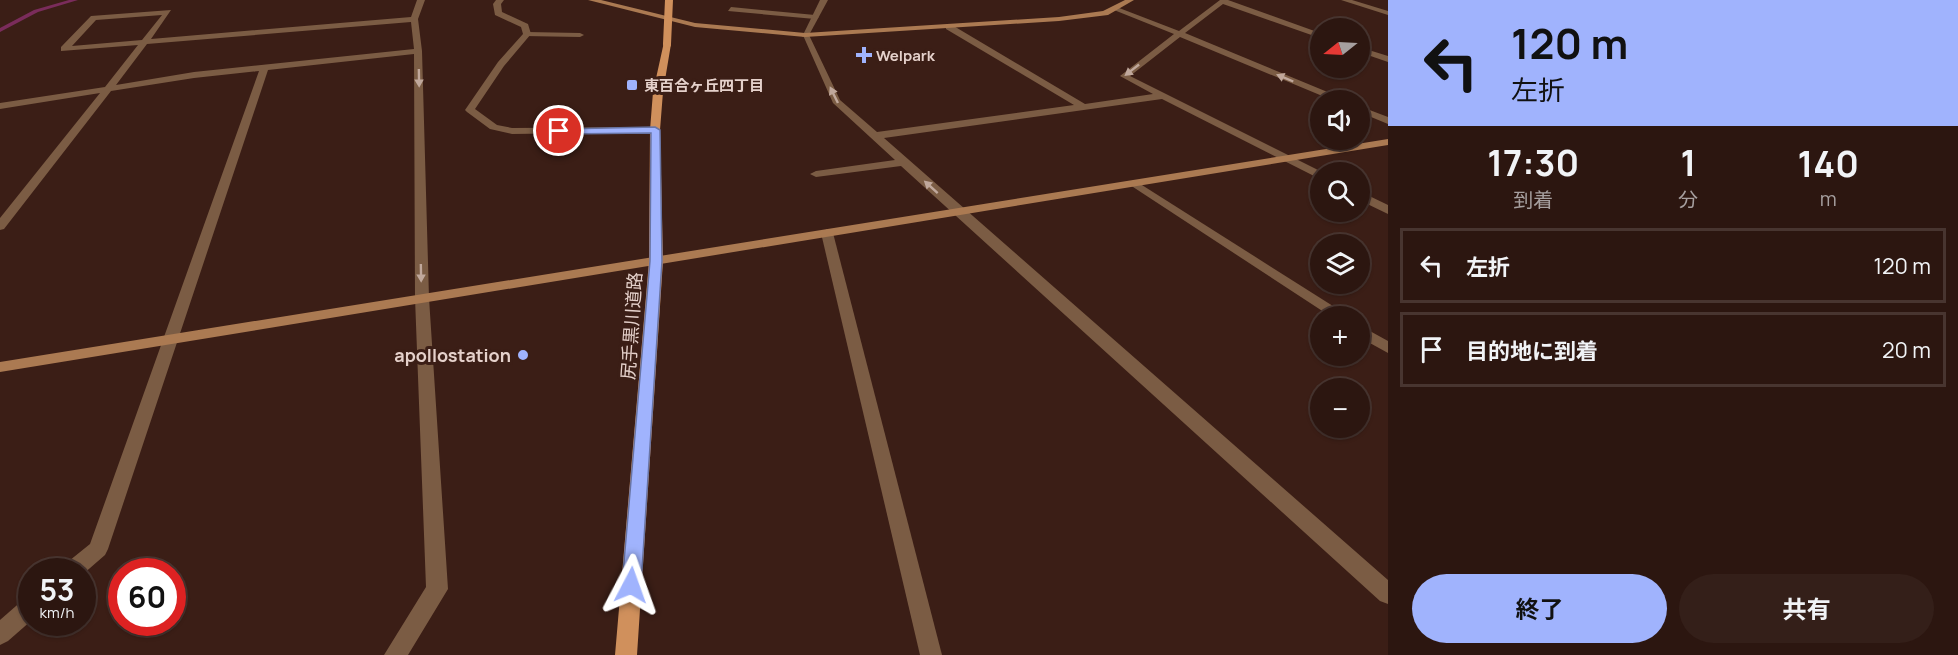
<!DOCTYPE html>
<html lang="ja">
<meta charset="utf-8">
<style>
body{margin:0;font-family:Manrope,"Noto Sans JP",sans-serif;background:#341f19;color:#f1f3f6;height:100vh;display:flex;flex-direction:column;font-size:22px;white-space:nowrap}
*{box-sizing:border-box;margin:0}
p{font-size:20px;color:#a69f9f}
.icon{flex:none;width:33px;height:33px;fill:none;stroke:currentColor;stroke-width:2;stroke-linecap:round;stroke-linejoin:round}
.map{position:relative;flex:1;overflow:hidden}
.side{display:flex;flex-direction:column;background:#2c1610;width:570px}
.side>*{flex:none}
.top-card{background:#a0b3fd;color:#111;overflow:hidden}
.needle{width:39px;rotate:252deg}
.buttons{position:absolute;left:1310px;top:18px;display:grid;gap:12px}
.buttons a{display:grid;place-items:center;width:60px;height:60px;border-radius:50%;background:#2c1610;box-shadow:0 2px 4px #0004,0 0 0 2px #483530;font-size:30px}
.speed{position:absolute;left:18px;top:558px;display:flex;gap:12px;font-size:30px;font-weight:700;text-align:center}
.speed>*{display:grid;place-content:center;width:78px;height:78px;border-radius:50%;background:#2c1610;box-shadow:0 2px 4px #0004,0 0 0 2px #483530;line-height:1}
.speed small{font-size:15px;font-weight:400}
.speed .limit{border:9px solid #d22;background:#fff;color:#111}
.pin{position:absolute;display:grid;place-items:center;width:51px;height:51px;color:#fff;margin:-26px;border:3px solid #fff;border-radius:50%;box-shadow:0 2px 6px #0007}
.me{position:absolute;width:66px;margin:-33px;rotate:4deg;stroke-linejoin:round;filter:drop-shadow(0 0 4px #0008)}
.turn{display:flex;align-items:center;gap:21px;height:126px;padding:0 24px;font-size:27px}
.turn .icon{width:78px;height:78px;stroke-width:2.5}
.turn b{display:block;font-size:42px;line-height:51px}
.eta{display:flex;justify-content:space-evenly;align-items:center;height:102px;text-align:center}
.eta b{font-size:36px;font-weight:700;line-height:42px}
.action{display:flex;gap:12px;margin-top:auto;padding:12px 24px}
.action a{flex:1;height:69px;border-radius:36px;background:#a0b3fd;color:#111;font-size:24px;font-weight:700;line-height:69px;text-align:center}
.action a+a{background:#341f19;color:#f1f3f6}
ul{padding:0;list-style:none}
li{display:flex;align-items:center;gap:18px;height:75px;margin:0 12px 9px;padding:0 12px;border:3px solid #483530;border-radius:0px}
li div{flex:1}
li b{display:block;font-size:22px}
li em{font-style:normal}
main{display:flex;flex:1;min-height:0}
.map>svg:first-child{display:block}
.lines{fill:none;stroke-linecap:round;stroke-linejoin:round}
.stream{fill:#7a2c5b;fill-rule:evenodd}
.lane{fill:#7b5c44;fill-rule:evenodd}
.street{fill:#7b5c44;fill-rule:evenodd}
.secondary{fill:#ab7a52;fill-rule:evenodd}
.primary{fill:#d0905c;fill-rule:evenodd}
.primary-bridge{stroke:#d0905c;stroke-width:8}
.oneway{fill:#c0a89c}
.route{fill:#a0b3fd;stroke:#6874a4;stroke-width:1.5}
.poi-dot{fill:#a0b3fd;stroke:#3b1e16;stroke-width:2}
.labels{text-anchor:middle;dominant-baseline:central;stroke-width:6;stroke-linejoin:round;paint-order:stroke}
.far-poi-label{font-size:15px;font-weight:bold;fill:#e5d1cb;stroke:#3b1e16;text-anchor:start}
.street-label{font-size:18px;fill:#e5d1cb;stroke:#3b1e16}
.poi-label{font-size:18px;font-weight:bold;fill:#e5d1cb;stroke:#3b1e16;text-anchor:end}
</style>
<main>
<div class="map">
<svg width="1388" height="655" viewBox="0 0 1388 655">
<rect width="100%" height="100%" fill="#3b1e16"/>
<g class="lines">
<!-- stream -->
<polygon class="stream" points="69,0 78,0 38,12 0,32 0,28 34,10"/>
<!-- lane -->
<g class="lane">
<polygon points="496,0 504,0 501,4 502,12 528,24 531,34 504,66 475,109 497,125 512,128 655,127 659,128 659,132 512,134 490,129 467,112 465,110 498,62 523,34 521,27 495,15 493,4"/>
<polygon points="820,0 828,0 809,35 802,37"/>
</g>
<!-- street -->
<g class="street">
<path d="M417,0h8l-7,19 4,32 7,247 19,291 -40,66h-24l42,-68 -11,-289 -1,-244 -146,16 -160,479 -3,6 -23,20v-3h-21l3,-7 26,-21 169,-473 -65,7 -83,13 -107,138 -4,1v-12l100,-125 -100,16v-6l105,-16 33,-42 -77,6v-4l30,-31 80,-6 -20,29 260,-22zM162,15l-20,25 -70,6 24,-26zM411,22l3,27 -220,23 -78,13 31,-41z"/>
<polygon points="1220,0 1228,0 1320,33 1320,38 1223,4 1185,33 1342,98 1343,100 1332,100 1180,37 1130,76 1322,172 1320,179 1162,99 884,138 1388,580 1388,604 1380,601 901,166 816,177 810,174 816,171 895,160 833,103 802,33 809,35 840,100 877,132 1074,105 946,29 946,25 952,25 1085,104 1153,94 1120,76 1174,34 1114,10 1114,6 1179,31"/>
<polygon points="1341,0 1352,0 1388,11 1388,15"/>
<polygon points="731,7 815,15 819,17 815,19 728,11"/>
<polygon points="527,32 580,33 584,35 580,37 524,36 523,34"/>
<polygon points="1359,47 1388,56 1388,62 1359,52"/>
<polygon points="1359,106 1388,117 1388,124 1359,112"/>
<polygon points="1134,180 1344,313 1346,316 1330,316 1130,185 1128,183"/>
<polygon points="1359,191 1388,205 1388,214 1359,200"/>
<polygon points="827,229 833,233 942,655 920,655 821,233"/>
<polygon points="1359,325 1388,341 1388,353 1359,337"/>
<polygon points="32,596 32,620 8,641 0,645 0,620 24,599"/>
</g>
<!-- secondary -->
<g class="secondary">
<polygon points="588,0 601,0 695,23 805,33 1059,17 1103,11 1125,0 1134,0 1108,15 1059,21 805,37 695,27"/>
<polygon points="1388,139 1388,145 0,372 0,362"/>
</g>
<!-- primary -->
<polygon class="primary" points="664,42 671,44 663,92 660,130 663,261 637,655 615,655 649,261 650,130 653,92"/>
<!-- primary-bridge -->
<polyline class="primary-bridge" points="667,44 669,0"/>
</g>
<!-- one-way arrows -->
<defs><path id="oneway-solid" d="M-6-.8H1V-3.2L6.5 0L1 3.2V.8H-6Z" transform="scale(1.5)"/></defs>
<g class="oneway">
<use href="#oneway-solid" transform="translate(1132 70) rotate(142)"/>
<use href="#oneway-solid" transform="translate(419 78) rotate(89)"/>
<use href="#oneway-solid" transform="translate(1285 78) rotate(-157)"/>
<use href="#oneway-solid" transform="translate(834 95) rotate(-116)"/>
<use href="#oneway-solid" transform="translate(931 187) rotate(-138)"/>
<use href="#oneway-solid" transform="translate(421 273) rotate(89)"/>
</g>
<!-- route -->
<polygon class="route" points="655,127 660,130 662,261 641,585 638,592 631,594 625,592 622,585 650,261 651,133 559,134 554,131 559,129"/>
<!-- markers -->
<g class="poi-dot">
<path d="M861 46h6v6h6v6h-6v6h-6v-6h-6v-6h6z"/>
<rect x="626" y="79" width="12" height="12" rx="3"/>
<circle cx="523" cy="355" r="6"/>
</g>
<g class="labels">
<!-- far-poi labels -->
<g class="far-poi-label">
<text x="876" y="55">Welpark</text>
<text x="644" y="85">東百合ヶ丘四丁目</text>
</g>
<!-- street labels -->
<g class="street-label">
<text transform="translate(631 326) rotate(-86)">尻手黒川道路</text>
</g>
<!-- poi labels -->
<g class="poi-label">
<text x="511" y="355">apollostation</text>
</g>
</g>
</svg>
<div class="buttons">
<a><svg class="needle" viewBox="-14 -14 28 28"><path d="M0-13l5 13h-10z" fill="#e53935"/><path d="M0 13l5-13h-10z" fill="#a69f9f"/></svg></a>
<a><svg class="icon" aria-label="sound" viewBox="0 0 24 24"><path d="M4 9h4l5-4v14l-5-4H4zM17 9q2 3 0 6"/></svg></a>
<a><svg class="icon" aria-label="search" viewBox="0 0 24 24"><circle cx="10" cy="10" r="6"/><path d="M15 15l6 6"/></svg></a>
<a><svg class="icon" aria-label="layers" viewBox="0 0 24 24"><path d="M12 4l9 5-9 5-9-5zM3 14l9 5 9-5"/></svg></a>
<a>+</a>
<a>−</a>
</div>
<div class="speed"><div>53<small>km/h</small></div><div class="limit">60</div></div>
<div class="pin" style="left:559px;top:131px;background:#d93025"><svg class="icon" aria-label="arrive" viewBox="0 0 24 24"><path d="M6 21V4h12l-3 4 3 4H6"/></svg></div>
<svg class="me" style="left:631px;top:585px" viewBox="-20 -20 40 40"><path d="M0-17L14 15 0 8-14 15z" fill="#a0b3fd" stroke="#fff" stroke-width="4"/></svg>
</div>
<section class="side">
<div class="top-card">
<div class="turn"><svg class="icon" aria-label="left" viewBox="0 0 24 24"><path d="M17 20v-9H6M10 6l-5 5 5 5"/></svg><div><b>120 m</b>左折</div></div>
</div>
<div class="eta">
<div><b>17:30</b><p>到着</p></div>
<div><b>1</b><p>分</p></div>
<div><b>140</b><p>m</p></div>
</div>
<ul>
<li><svg class="icon" aria-label="left" viewBox="0 0 24 24"><path d="M17 20v-9H6M10 6l-5 5 5 5"/></svg><div><b>左折</b></div><em>120 m</em></li>
<li><svg class="icon" aria-label="arrive" viewBox="0 0 24 24"><path d="M6 21V4h12l-3 4 3 4H6"/></svg><div><b>目的地に到着</b></div><em>20 m</em></li>
</ul>
<div class="action"><a>終了</a><a>共有</a></div>
</section>
</main>
